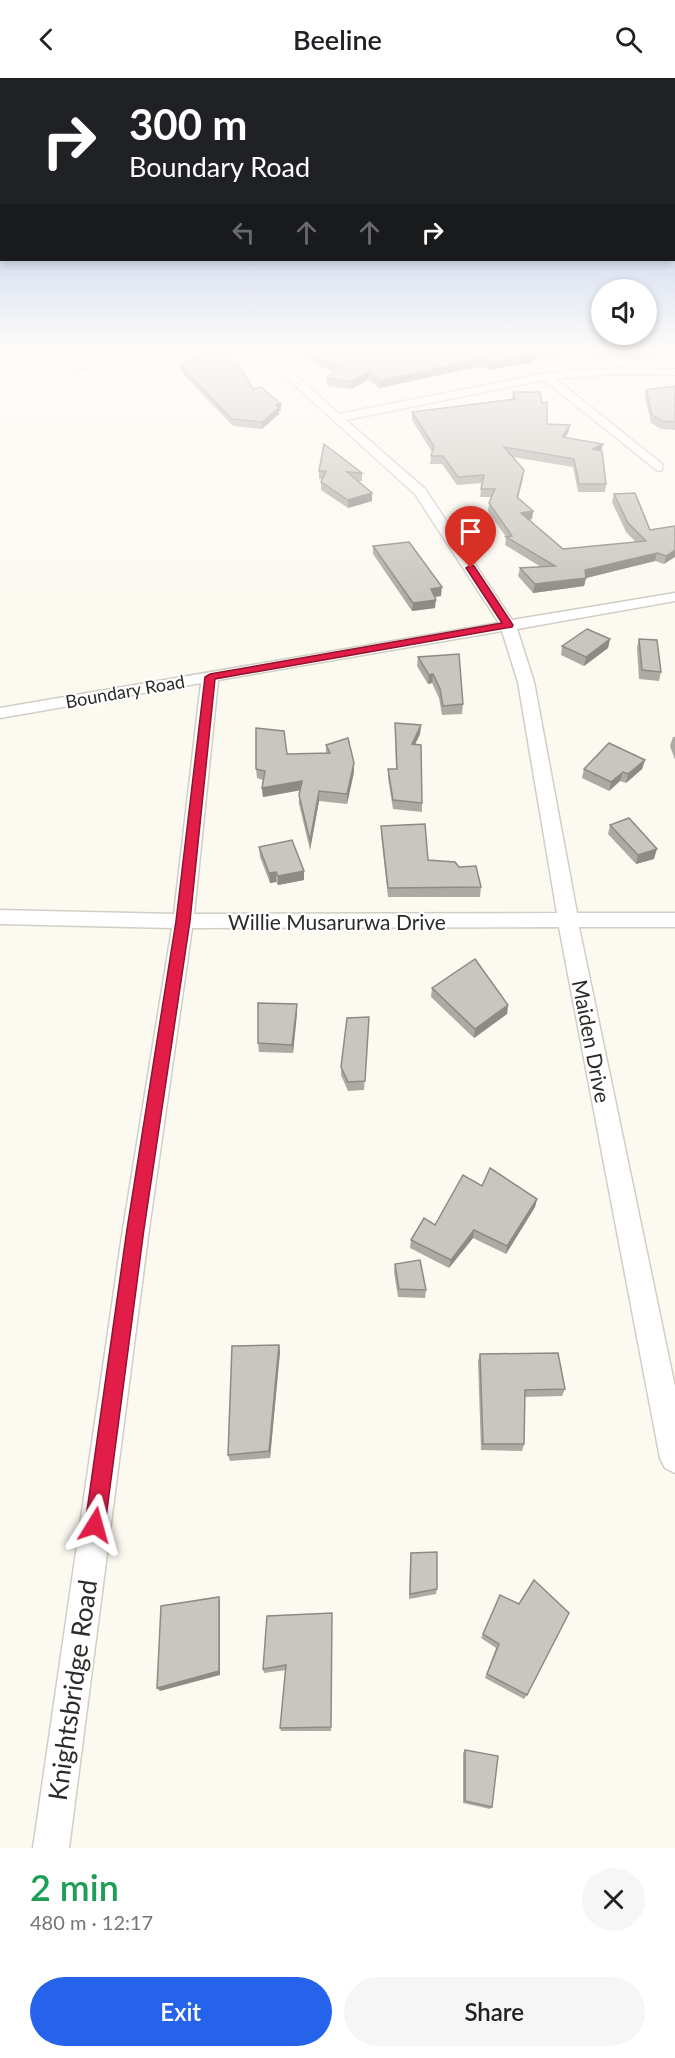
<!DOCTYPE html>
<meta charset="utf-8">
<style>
body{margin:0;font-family:Lato,sans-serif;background:#f6f6f6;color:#202124;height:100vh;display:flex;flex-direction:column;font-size:22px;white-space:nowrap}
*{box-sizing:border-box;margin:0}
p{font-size:20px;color:#757577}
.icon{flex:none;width:33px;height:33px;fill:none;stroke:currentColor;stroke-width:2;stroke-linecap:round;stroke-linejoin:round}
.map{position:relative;height:1770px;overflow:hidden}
.drawer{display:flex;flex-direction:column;background:#fff;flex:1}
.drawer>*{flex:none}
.top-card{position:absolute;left:0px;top:0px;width:675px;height:183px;box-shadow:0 3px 9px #0003;background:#202124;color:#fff;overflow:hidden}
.controls{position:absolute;left:591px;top:201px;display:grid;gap:12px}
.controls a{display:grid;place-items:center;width:66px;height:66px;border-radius:50%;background:#fff;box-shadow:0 3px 9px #0003;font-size:30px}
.pin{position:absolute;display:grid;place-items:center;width:51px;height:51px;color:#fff;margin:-62px -26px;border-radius:50% 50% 50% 0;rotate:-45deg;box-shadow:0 0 6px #0007}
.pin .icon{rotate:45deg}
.me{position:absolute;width:66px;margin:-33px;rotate:8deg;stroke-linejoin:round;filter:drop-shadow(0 0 4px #0008)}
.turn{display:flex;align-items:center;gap:21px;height:126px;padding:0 30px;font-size:27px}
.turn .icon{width:78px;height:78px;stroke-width:2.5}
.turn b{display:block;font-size:42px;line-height:51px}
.lanes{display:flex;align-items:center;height:57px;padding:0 30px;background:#0003;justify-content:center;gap:30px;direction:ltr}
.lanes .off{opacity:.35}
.round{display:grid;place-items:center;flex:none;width:63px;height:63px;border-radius:32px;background:#f6f6f6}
.overview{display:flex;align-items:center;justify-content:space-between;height:102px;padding:0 30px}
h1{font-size:36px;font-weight:600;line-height:45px;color:#1e9e55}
.primary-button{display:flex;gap:12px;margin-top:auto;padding:12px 30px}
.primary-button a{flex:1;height:69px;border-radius:36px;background:#2563eb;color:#fff;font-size:24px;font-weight:600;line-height:69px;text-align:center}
.primary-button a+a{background:#f6f6f6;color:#202124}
header{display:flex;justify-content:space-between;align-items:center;height:78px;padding:0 30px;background:#fff;font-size:27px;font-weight:600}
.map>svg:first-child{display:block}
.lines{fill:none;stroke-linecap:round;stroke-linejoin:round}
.street-casing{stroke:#d1cec6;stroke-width:3}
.street{fill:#fff;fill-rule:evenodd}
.wall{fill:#adaaa4}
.shaded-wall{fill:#8d8b86}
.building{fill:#c9c6bf;stroke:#8d8b86;stroke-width:1.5}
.route{fill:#e11d48;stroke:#92132f;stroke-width:1.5}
.labels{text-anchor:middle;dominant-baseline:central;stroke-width:4.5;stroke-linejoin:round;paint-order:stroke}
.far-street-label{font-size:18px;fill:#2c2b28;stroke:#fff}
.street-label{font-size:21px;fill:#2c2b28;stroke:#fff}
.near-street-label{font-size:26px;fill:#2c2b28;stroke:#fff}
</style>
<header><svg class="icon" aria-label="back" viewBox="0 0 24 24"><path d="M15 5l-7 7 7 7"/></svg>Beeline<svg class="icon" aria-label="search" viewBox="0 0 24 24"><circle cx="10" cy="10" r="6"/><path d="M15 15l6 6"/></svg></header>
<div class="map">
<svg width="675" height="1770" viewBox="0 0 675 1770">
<rect width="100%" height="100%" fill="#fcf9f1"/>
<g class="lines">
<!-- street casing -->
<g class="street-casing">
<g id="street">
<polygon points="147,274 173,274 77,292 72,289 77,286"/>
<path d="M258,274h12l69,62 207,-41 69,-5 60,1v6l-60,-1 -59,5 106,85v6l-4,1 -114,-91 -198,40 79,69 87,131 163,-27v8l-158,28 17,53 43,231h98v14h-96l96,460v86l-10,-5 -5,-10 -101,-531 -367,1 -43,301 -80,619h-36l90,-619 49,-301 -172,-4v-14l174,4 27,-231 -201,35v-10l499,-85 -84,-129zM502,553l16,51 39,231 -363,1 24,-234z"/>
</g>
</g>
<!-- street -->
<use href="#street" class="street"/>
</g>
<!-- wall -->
<g class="wall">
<polygon points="294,274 663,274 656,280 644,279 643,283 562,275 561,280 534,280 534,284 489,292 482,288 379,310 368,302 351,311 327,308 327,300 334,295"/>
<polygon points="181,288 253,311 281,333 279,333 279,336 262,351 233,348 182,295"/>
<polygon points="675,308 675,352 661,351 651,345 645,319 646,312"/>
<polygon points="513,314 547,346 570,347 568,355 565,359 601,373 606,406 605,414 578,414 573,389 513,379 523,400 518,420 533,433 532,441 529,442 563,471 636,464 626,454 612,424 614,416 650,452 675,448 664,486 655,483 586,500 584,508 533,515 518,498 520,490 541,489 505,467 506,459 488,433 489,425 491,419 480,419 482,405 457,407 442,386 430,386 432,374 412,342 412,334 512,321"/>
<polygon points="319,393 362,395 362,403 358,403 372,415 372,423 348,430 321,412 321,404 322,401 319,401"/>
<polygon points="373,468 441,518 434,519 435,530 412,533 373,476"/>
<polygon points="610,561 608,570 584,588 561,577 562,568"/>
<polygon points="639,561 661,594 659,603 639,601 637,570"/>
<polygon points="418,579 463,626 462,636 442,637 439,620 432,605 428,606 417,588"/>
<polygon points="395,645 421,647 420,656 415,666 422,725 422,734 393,731 388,700 388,691 396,691"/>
<polygon points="673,659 675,659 675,682 670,668"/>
<polygon points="326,667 354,694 347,726 319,723 310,772 299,726 299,717 300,712 263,719 262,710 263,702 257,700 256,691 287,676 326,676"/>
<polygon points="645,682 642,691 626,705 620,703 609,713 582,700 584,691"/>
<polygon points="610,747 654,781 636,786 608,756"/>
<polygon points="381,748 428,782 459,789 481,809 480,819 388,819 381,757"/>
<polygon points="259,769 304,793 304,802 278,807 276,804 270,805 260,779"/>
<polygon points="432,910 508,927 507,936 474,960 431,919"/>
<polygon points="297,926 297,935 293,975 259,974 258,965"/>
<polygon points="369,939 364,1012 348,1013 341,997 341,989"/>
<polygon points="482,1108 537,1121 535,1129 506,1176 473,1160 449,1190 410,1170 411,1162 435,1147"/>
<polygon points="395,1186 426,1212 425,1220 398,1219 394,1194"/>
<polygon points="279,1267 280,1274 270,1380 230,1383 228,1377"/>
<polygon points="480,1276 565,1311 562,1318 525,1319 524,1366 522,1373 481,1372 478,1283"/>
<polygon points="411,1475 437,1511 436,1516 409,1521 410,1480"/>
<polygon points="500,1517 527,1617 524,1621 485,1600 496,1570 481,1560"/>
<polygon points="332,1535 331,1653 281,1653 280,1650 286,1592 264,1595 263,1591"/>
<polygon points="465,1672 492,1729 490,1731 463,1725 463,1675"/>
</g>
<!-- shaded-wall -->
<g class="shaded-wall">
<polygon points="658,274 663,274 656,280"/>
<polygon points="535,276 534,284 489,292 489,284"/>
<polygon points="482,280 482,288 379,310 379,303"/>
<polygon points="369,294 368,302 351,311 351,304"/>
<polygon points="281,326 281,333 279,333 279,336 262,351 262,344 276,327"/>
<polygon points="570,347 568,355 561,367 562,359"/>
<polygon points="603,366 601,374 593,371"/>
<polygon points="524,392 523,400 516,427 517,419"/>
<polygon points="372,415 372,423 348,430 348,422"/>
<polygon points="533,433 532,441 520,443 521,435"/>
<polygon points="675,472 675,479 664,486 666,478"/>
<polygon points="657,475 655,483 586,500 584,508 533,515 535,506 585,492"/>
<polygon points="442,509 441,518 431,519 431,511"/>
<polygon points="436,522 435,530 412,533 413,525"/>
<polygon points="610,561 608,570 584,588 586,579"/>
<polygon points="433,596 432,605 428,606 429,597"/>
<polygon points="421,647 420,656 411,675 412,666"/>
<polygon points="645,682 642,691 626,705 628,696"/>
<polygon points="354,685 354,694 347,726 347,716"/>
<polygon points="623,694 620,703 609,713 611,704"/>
<polygon points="302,703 302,712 263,719 262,710"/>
<polygon points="319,713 319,723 310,772 310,763"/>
<polygon points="657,771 654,781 636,786 638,777"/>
<polygon points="304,793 304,802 278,807 278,798"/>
<polygon points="276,794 276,804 270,805 269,795"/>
<polygon points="297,926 297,935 293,975 292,967"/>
<polygon points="508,927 507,936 474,960 475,951"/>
<polygon points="537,1121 535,1129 506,1176 507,1168"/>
<polygon points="474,1152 473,1160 449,1190 451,1182"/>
<polygon points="279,1267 280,1274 270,1380 269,1373"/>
<polygon points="219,1519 220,1524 220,1597 160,1613 157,1610"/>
</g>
<!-- building -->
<g class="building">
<polygon points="208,274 218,274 229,277 236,282 253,311 261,309 281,326 276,327 279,330 262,344 232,341 181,288"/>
<polygon points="307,274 530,274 535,276 489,284 482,280 379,303 369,294 351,304 327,300 339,290"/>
<polygon points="675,308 675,344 662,343 652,337 646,312"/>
<polygon points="513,314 540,314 542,325 547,324 547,346 570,347 562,359 603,366 593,371 602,373 606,406 579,406 574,381 504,369 524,392 517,419 533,433 521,435 563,471 646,463 628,445 614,416 635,415 650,452 675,448 675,472 666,478 657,475 585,492 586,500 535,506 520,490 555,488 506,459 512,458 489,425 495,411 481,411 484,397 458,399 443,378 431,378 434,368 412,334 515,321"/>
<polygon points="324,366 362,395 347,394 372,415 348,422 321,404 326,393 319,393"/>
<polygon points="409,464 442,509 431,511 436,522 413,525 373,468"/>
<polygon points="587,551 610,561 586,579 562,568"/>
<polygon points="639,561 657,562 661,594 642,592"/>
<polygon points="459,576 463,626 443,628 440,611 433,596 429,597 418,579"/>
<polygon points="395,645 421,647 412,666 421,667 422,725 393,722 388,691 397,691"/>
<polygon points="256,650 284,653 287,676 330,675 326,667 348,660 354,685 347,716 319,713 310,763 299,717 302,703 262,710 265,693 256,691"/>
<polygon points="609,665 645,682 628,696 623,694 611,704 584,691"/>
<polygon points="629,740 657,771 638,777 610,747"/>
<polygon points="425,746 428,782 455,784 459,789 476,788 481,809 388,810 381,748"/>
<polygon points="292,762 304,793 278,798 276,794 269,795 259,769"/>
<polygon points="475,881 508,927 475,951 432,910"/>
<polygon points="258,925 297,926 292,967 258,965"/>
<polygon points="369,939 365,1003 348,1004 341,989 347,940"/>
<polygon points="490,1090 537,1121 507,1168 474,1152 451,1182 411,1162 424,1140 435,1147 463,1097 482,1108"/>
<polygon points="420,1182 426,1212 399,1211 395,1186"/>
<polygon points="279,1267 269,1373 228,1377 232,1268"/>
<polygon points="558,1275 565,1311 525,1312 524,1366 483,1366 480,1276"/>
<polygon points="437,1474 437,1511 410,1516 411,1475"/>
<polygon points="534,1502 569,1535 527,1617 487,1596 499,1566 483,1556 500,1517 519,1526"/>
<polygon points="219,1519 219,1593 157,1610 161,1528"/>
<polygon points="332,1535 331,1649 280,1650 286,1587 263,1591 267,1538"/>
<polygon points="465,1672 498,1678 492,1729 465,1723"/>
</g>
<!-- sky -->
<linearGradient id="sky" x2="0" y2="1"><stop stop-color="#91abe1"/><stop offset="0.52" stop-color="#fefcf9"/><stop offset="1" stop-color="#fefcf9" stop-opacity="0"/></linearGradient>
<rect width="675" height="522" fill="url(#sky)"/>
<!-- route -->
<polygon class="route" points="471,487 474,488 513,547 512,549 215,601 190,843 144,1151 105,1447 102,1454 95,1457 88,1454 85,1447 127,1151 176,843 205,599 210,596 502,545 466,490"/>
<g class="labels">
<!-- far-street labels -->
<g class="far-street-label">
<text transform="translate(125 613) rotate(-10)">Boundary Road</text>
</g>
<!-- street labels -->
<g class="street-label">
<text x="337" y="843">Willie Musarurwa Drive</text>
<text transform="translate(592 963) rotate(79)">Maiden Drive</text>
</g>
<!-- near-street labels -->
<g class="near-street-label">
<text transform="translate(72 1612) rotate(-82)">Knightsbridge Road</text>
</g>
</g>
</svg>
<div class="controls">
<a><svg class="icon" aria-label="sound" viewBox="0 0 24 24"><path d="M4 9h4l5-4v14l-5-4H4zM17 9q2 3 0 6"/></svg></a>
</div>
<div class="pin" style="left:471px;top:490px;background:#d93025"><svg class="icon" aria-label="arrive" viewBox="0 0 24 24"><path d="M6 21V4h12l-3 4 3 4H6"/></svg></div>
<svg class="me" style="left:95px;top:1447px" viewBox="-20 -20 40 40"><path d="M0-17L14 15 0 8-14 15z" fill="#e11d48" stroke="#fff" stroke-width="4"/></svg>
<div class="top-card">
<div class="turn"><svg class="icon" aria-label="right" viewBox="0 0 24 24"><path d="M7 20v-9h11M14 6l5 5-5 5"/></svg><div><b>300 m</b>Boundary Road</div></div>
<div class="lanes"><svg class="icon off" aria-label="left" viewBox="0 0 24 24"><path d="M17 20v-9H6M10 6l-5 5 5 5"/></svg><svg class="icon off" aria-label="ahead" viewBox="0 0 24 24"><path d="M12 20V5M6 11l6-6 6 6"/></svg><svg class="icon off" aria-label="ahead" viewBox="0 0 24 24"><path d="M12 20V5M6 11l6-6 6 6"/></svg><svg class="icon" aria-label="right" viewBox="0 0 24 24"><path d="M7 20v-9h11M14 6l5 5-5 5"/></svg></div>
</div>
</div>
<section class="drawer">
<div class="overview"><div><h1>2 min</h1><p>480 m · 12:17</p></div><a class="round"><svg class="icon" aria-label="close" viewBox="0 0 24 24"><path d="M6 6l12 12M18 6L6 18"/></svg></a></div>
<div class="primary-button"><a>Exit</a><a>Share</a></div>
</section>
